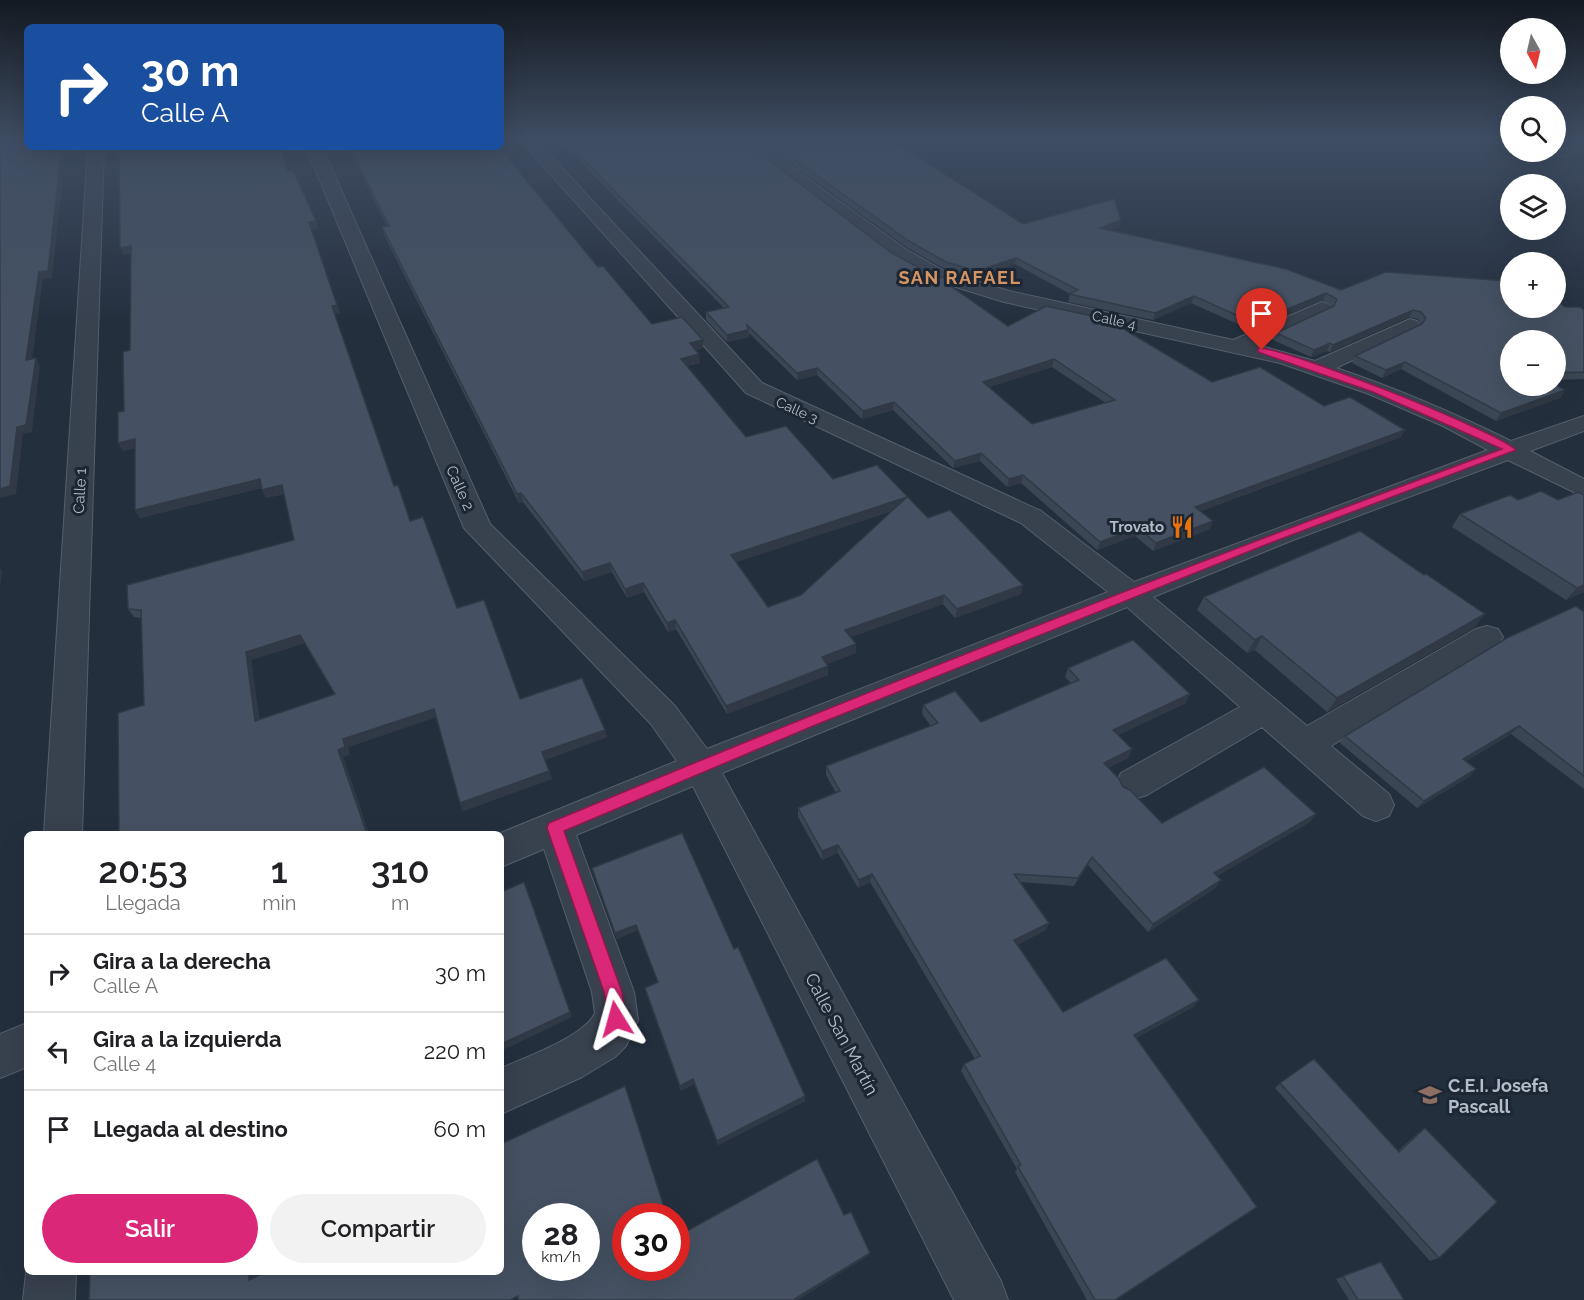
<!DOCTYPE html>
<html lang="es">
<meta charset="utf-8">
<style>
body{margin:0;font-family:Raleway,sans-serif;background:#f2f2f2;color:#202124;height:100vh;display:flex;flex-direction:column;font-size:22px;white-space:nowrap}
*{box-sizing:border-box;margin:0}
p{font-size:20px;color:#757577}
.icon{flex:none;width:33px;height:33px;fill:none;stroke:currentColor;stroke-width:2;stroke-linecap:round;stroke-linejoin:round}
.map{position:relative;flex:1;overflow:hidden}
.details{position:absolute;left:24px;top:831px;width:480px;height:444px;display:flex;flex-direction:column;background:#fff;border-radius:9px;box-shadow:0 6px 24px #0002}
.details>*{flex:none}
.hud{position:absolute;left:24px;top:24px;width:480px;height:126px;border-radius:9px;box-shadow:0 6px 24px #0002;background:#1a4fa0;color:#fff;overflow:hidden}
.needle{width:39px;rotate:172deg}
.tools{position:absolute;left:1500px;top:18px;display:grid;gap:12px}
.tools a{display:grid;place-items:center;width:66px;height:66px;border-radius:50%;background:#fff;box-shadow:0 6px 24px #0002;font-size:30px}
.speed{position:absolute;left:522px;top:1203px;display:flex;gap:12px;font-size:30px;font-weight:700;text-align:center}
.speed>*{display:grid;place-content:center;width:78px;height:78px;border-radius:50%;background:#fff;box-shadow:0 6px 24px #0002;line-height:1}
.speed small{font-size:15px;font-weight:400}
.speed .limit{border:9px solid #d22;background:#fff;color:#111}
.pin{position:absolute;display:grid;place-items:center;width:51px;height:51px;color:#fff;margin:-62px -26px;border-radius:50% 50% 50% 0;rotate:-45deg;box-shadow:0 0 6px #0007}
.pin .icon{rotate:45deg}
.me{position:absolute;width:66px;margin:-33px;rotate:352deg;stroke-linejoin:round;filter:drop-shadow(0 0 4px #0008)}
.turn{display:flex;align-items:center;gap:21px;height:126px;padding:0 18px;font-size:27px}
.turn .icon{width:78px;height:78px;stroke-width:2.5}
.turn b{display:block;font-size:42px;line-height:51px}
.eta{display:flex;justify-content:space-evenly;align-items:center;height:102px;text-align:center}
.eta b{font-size:36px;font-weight:600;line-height:42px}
.cta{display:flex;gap:12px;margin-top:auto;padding:12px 18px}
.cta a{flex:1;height:69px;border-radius:36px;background:#db2777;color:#fff;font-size:24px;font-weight:600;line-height:69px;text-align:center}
.cta a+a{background:#f2f2f2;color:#202124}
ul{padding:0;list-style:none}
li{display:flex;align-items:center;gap:18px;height:78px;padding:0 18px;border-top:2px solid #e0e0e0}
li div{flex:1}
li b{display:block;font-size:22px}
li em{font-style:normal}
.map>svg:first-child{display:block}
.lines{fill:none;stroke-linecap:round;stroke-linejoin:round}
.minor-casing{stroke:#565f6c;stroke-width:2}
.minor{fill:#38414e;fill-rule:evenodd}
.wall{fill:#3b4654;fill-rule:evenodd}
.shaded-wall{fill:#303945}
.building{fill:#455162;stroke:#303945;stroke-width:1.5;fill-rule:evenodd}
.route{fill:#db2777;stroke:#8e194d;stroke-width:1.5}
.labels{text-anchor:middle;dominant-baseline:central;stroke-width:6;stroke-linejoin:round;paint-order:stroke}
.far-street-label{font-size:14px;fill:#b4bcc9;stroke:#1d2633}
.street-label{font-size:15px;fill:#b4bcc9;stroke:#1d2633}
.poi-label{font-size:15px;font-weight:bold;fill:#b4bcc9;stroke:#1d2633;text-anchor:end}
.far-district-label{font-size:18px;font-weight:bold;letter-spacing:1.5px;fill:#d59563;stroke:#1d2633}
.near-street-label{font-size:18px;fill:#b4bcc9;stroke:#1d2633}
.near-poi-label{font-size:18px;font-weight:bold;fill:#b4bcc9;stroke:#1d2633;text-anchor:start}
</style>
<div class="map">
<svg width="1584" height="1300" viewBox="0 0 1584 1300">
<rect width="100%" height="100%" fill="#242f3e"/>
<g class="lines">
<!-- minor casing -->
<g class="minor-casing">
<g id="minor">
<path d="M520,140h16l226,243 279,128 93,71 354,-132 -45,-24 -74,-32 -89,-31 -276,-61 -74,-23 -37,-21 -156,-118h17l153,110 37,21 65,20 224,49 89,-38 7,2 3,4 -3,4 -72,33 58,16 95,-42 7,2 3,4 -3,4 -81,39c60,20 118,45 175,73l73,-25v15l-54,20 54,28v18l-76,-37 -215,80 -140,57 154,129 169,-97 11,-3 11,3 5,8 -5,8 -167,101 58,48 5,11 -5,11 -13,5 -13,-5 -101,-89 -115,68 -13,4 -13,-4 -5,-11 5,-11 119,-66 -113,-100 -405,166 279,508 7,19h-54l-261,-514 -117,49 58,157 4,28 -12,26 -11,11 -33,20 -81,37v-46c24,-10 84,-32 94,-55l-3,-21 -48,-143 -43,18v-33h-3l179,-73 -26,-37 -187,-196 -158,-381h16l168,377 185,182 32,43 401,-157 -87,-69 -275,-130z"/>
<polygon points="88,147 104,147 82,834 44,834"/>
<polygon points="27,1023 27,1067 0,1078 0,1034"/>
<polygon points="27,1265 27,1272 76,1272 75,1300 23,1300"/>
</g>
</g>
<!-- minor -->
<use href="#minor" class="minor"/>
</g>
<!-- wall -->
<g class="wall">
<path d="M559,140h183l150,113 58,33 58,40 122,-2 -2,7 84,51 112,24 77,31 -200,74 9,18 -57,22 -18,-15 -38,14 -76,-67 -14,4 -27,-26 -27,7 -60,-58 -31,9 -45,-44 -20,5 -48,-47v4l-22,5 -21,-22v-8l18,-4zM1052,367l54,36 -74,21 -43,-37z"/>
<polygon points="758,140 892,140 1023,224 1119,227 1111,230 1341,290 1510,308 1565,307 1584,310 1584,379 1556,380 1556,340 1510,386 1565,390 1560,398 1496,421 1401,369 1382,378 1352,363 1355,356 1421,324 1418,319 1409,317 1330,352 1327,351 1311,357 1273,340 1276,333 1333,306 1323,300 1251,330 1191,303 1153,320 1068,302 1070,294 1015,264 975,278 945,269 908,248"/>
<polygon points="1499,140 1510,140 1510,144"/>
<polygon points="1556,140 1584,140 1565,159 1539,152 1556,152"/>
<path d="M348,147h151l99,120 54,57 51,16v8l-7,2 4,13 -13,3 59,71 87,42 95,39 93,76 -66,24 -12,-14 -92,33 5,7v9l-29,11 1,2v9l-101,39 -51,-85 -8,3 -24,-40 -17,6 -15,-26 -28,9 -61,-79 -4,1 -135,-268 -2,-8 5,-1zM892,511l-91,84 -33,12 -32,-45z"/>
<path d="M288,171l28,50 2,7 -7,1 29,84 -6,1 60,172 16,34 47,88 63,91 85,31 2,7 -62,23 7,19 -89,32 -3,-8 -24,-86 -88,30 1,8 -6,2 26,77h-250l25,-129 -3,-87 -7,-1 -6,-8 166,-69 -10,-46 -18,4 -5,-10 -121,30 -5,-8v-62l-12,3 1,-40 6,-61 1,-97 -7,2 -4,-7zM305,643l30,51 -76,25 -8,-59z"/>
<polygon points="1584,495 1584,592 1566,600 1452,527 1460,514 1518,500 1558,500"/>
<polygon points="1204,597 1474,628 1327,712 1255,650 1247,653 1197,610"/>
<polygon points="1584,612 1584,789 1511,734 1466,761 1476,769 1469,777 1417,808 1340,743 1345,736"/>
<polygon points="1068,668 1186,703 1118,735 1132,749 1128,758 1108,768 1123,787 1162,823 1316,814 1310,822 1217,876 1221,880 1215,888 1148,932 1088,865 1074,886 1021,882 1049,923 1046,930 1017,945 1063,1012 1199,1000 1193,1007 1136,1038 1115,1300 1087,1300 1015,1172 1017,1169 961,1071 964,1064 975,1059 870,882 858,888 838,853 822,860 798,817 798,808 836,793 826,775 826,766 931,726 922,714 923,705 981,722 1071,683 1065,677"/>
<polygon points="592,868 734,949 805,1101 718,1145 694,1084 681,1091 646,993 658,982 638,930 617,939"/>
<polygon points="1280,1083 1398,1151 1418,1133 1425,1128 1439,1258 1430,1261 1275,1088"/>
<polygon points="1381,1262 1404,1300 1349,1300 1336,1279"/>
</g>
<!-- shaded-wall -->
<g class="shaded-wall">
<polygon points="62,147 66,147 52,278 43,279 31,368 26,360 39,272"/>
<polygon points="1584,150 1584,155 1565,159 1568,154"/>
<polygon points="1121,220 1119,227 1098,234 1100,228"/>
<polygon points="316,221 318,228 311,229 340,313 334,314 332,306 309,222"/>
<polygon points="131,246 135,252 124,255 120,248"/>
<polygon points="1016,258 1015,264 975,278 977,271"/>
<polygon points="1326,293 1323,300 1251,330 1254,323"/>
<polygon points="1194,296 1191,303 1153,320 1155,313"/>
<polygon points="1413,310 1409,317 1330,352 1333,345"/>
<polygon points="1130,324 1128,332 1122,328"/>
<polygon points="748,330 749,337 727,342 727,335"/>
<polygon points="703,340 703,348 691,352 690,343"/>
<polygon points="1330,343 1327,351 1311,357 1314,350"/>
<polygon points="699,354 700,363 682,367 681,359"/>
<polygon points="36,358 40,366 32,432 23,434 16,494 0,498 0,489"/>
<polygon points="1054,359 1052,367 981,390 983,382"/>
<polygon points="1405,362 1401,369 1382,378 1386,370"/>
<polygon points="817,368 817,375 797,380 797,373"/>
<polygon points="1565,390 1560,398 1496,421 1501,413"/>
<polygon points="894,402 893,410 862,419 863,411"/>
<polygon points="1405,430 1401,437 1192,514 1195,507"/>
<polygon points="135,439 140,447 123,451 118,443"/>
<polygon points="981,453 980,461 953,468 955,461"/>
<polygon points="1023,475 1021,483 1007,487 1009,479"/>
<polygon points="260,479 264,487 140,518 135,510"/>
<polygon points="282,485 286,493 266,498 262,490"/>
<polygon points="521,493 523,502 519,503 517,494"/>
<polygon points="907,497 906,506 731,564 731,555"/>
<polygon points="1213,521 1210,529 1153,551 1156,543"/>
<polygon points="1138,528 1135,536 1097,550 1100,542"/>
<polygon points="610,563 612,572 584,581 582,572"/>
<polygon points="0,568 2,571 0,589"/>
<polygon points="643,583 644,592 627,598 625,589"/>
<polygon points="1023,585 1021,594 955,618 957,609"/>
<polygon points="1584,585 1584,592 1566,600 1577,588"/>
<polygon points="944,595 943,604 845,639 845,630"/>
<polygon points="1485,614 1474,628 1327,712 1337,698"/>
<polygon points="675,620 676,629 668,632 667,623"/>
<polygon points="300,635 305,643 251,660 261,728 255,721 246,652"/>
<polygon points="1262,636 1255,650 1247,653 1255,640"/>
<polygon points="856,644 856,653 821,666 822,657"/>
<polygon points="828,666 828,675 727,714 726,706"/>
<polygon points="1190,694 1186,703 1110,739 1113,730"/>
<polygon points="434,709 437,717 348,747 349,755 343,757 369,834 367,834 338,750 343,739"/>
<polygon points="1519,726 1511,734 1457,766 1463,759"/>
<polygon points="605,730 607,737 544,760 542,752"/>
<polygon points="1132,749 1128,758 1100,772 1104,763"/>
<polygon points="1476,769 1469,777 1417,808 1424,801"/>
<polygon points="549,771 552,779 463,811 460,803"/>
<polygon points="1316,814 1310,822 1208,881 1214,873"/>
<polygon points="838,845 838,853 822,860 822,851"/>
<polygon points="1092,857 1088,865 1074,886 1078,878"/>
<polygon points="872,874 870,882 858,888 859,880"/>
<polygon points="1221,880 1215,888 1148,932 1153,924"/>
<polygon points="524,882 572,1017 501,1051 501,1044"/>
<polygon points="1049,923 1046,930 1011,948 1014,940"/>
<polygon points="636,925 638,930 617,939 615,933"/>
<polygon points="1199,1000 1193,1007 1129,1042 1134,1035"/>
<polygon points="693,1079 694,1084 681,1091 680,1086"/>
<polygon points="805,1096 805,1101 718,1145 717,1141"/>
<polygon points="870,1253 868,1256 798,1300 793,1300"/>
<polygon points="249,1272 257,1272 258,1283 249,1280"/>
</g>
<!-- building -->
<g class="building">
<polygon points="0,140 27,140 27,147 62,147 48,271 39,272 26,360 36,358 26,425 17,427 10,486 0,489"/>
<path d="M564,140h178l150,113 38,21 21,6 -6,2 63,44 38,-20 84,18 -8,4 90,54 48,-15 64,39 26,-9 55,33 -210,77 18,14 -57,22 -18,-15 -38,14 -77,-67 -14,4 -28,-26 -26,8 -61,-59 -31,9 -46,-43 -20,5 -50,-48 1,5 -21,5 -21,-23 23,-5zM1054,359l61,41 -83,24 -49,-42z"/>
<polygon points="767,140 892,140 1023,224 1114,199 1121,220 1100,228 1286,269 1341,290 1386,272 1507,281 1510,283 1510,308 1556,308 1556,300 1565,307 1580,307 1584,310 1584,372 1556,373 1556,340 1510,340 1510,386 1556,385 1565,390 1501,413 1405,362 1386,370 1355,356 1422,324 1426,318 1421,312 1413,310 1333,345 1330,343 1314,350 1276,333 1334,306 1337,299 1326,293 1254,323 1194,296 1155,313 1069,294 1078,290 1016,258 977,271 946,262 909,241"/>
<polygon points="1556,140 1584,140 1584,150 1568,154 1556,150"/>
<path d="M119,147h161l8,24 5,-1 23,51 -7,1 28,83 -5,1 62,180 4,-1 12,36 13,-4 34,91 27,-8 36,99 62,-21 23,52 -63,22 7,19 -89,32 -26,-94 -91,30 2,8 -7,3 29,84h-248l-1,-121 26,-8 -3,-95 -13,-1 -1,-24 167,-45 -12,-55 -20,5 -2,-11 -125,31v-71l-17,4v-31l6,-1 -1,-59 7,-2 1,-104 -11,2zM300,635l35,59 -80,27 -9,-69z"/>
<path d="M350,147h149l99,120 5,-1 49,58 30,-7 21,23 -13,3 9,11 -18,5 65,78 40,-11 47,53 44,-14 51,53 22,-8 73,75 -66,24 -13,-14 -99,35 11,14 -34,13 6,9 -102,40 -51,-86 -8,3 -24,-40 -18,6 -15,-26 -28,9 -61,-79 -4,1 -135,-267 7,-1zM907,497l-106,98 -33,12 -37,-52z"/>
<polygon points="1541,491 1558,500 1578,492 1584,495 1584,585 1577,588 1460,514 1510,495 1518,500"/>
<polygon points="1360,531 1424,575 1426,574 1485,614 1337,698 1262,636 1255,640 1204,597"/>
<polygon points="1576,606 1584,612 1584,776 1519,726 1463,759 1476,769 1424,801 1345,736 1507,638"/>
<polygon points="1133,640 1190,694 1113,730 1132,749 1104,763 1119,779 1123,787 1130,790 1162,823 1264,767 1316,814 1214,873 1221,880 1153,924 1092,857 1078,878 1014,874 1049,923 1014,940 1063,1012 1166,958 1199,1000 1134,1035 1257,1207 1115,1300 1095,1300 1018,1167 1021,1165 964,1064 980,1056 872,874 859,880 838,845 822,851 798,808 840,791 826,766 938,723 923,705 955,691 981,722 1079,680 1068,668"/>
<polygon points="682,833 734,949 738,947 805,1096 717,1141 693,1079 680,1086 645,988 658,982 636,925 615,933 592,868"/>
<polygon points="524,882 570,1012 501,1044 501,892"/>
<polygon points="1314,1059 1399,1152 1425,1128 1497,1202 1439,1258 1280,1083"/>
<path d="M625,1086l42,130h-41v52h50v-31l141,-78 27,56 7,-3 19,41 -77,47h-275v-4l-8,4h-421l1,-28h159v8l17,-8h235v-128zM536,1216h50v52h-50z"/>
<polygon points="1381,1262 1404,1300 1358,1300 1343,1276"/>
</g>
<!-- sky -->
<linearGradient id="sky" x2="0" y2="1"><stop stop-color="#141a22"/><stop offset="0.43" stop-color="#3f4d63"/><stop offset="1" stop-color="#3f4d63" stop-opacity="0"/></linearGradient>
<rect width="1584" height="322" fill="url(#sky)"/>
<!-- route -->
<path class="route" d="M1258,348c24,-2 239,83 258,102l-251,95 -452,181 -249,105 58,161 4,27 -3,7 -7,3 -6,-3 -6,-34 -57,-164 2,-5c315,-131 632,-256 953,-374l-129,-57 -115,-40z"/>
<!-- icons -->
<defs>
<g id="restaurant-bare" transform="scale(1.8)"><path d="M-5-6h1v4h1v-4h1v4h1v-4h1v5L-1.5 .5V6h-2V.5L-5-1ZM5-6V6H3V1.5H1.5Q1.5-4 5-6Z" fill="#e8710a" stroke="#1d2633" stroke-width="2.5" paint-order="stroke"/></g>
<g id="school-bare" transform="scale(1.8)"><path d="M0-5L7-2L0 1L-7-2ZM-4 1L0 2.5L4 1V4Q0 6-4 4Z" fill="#8d6e63" stroke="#1d2633" stroke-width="2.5" paint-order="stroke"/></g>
</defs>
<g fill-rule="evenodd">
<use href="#restaurant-bare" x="1182" y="527"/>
<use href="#school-bare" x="1430" y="1095"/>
</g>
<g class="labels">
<!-- far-street labels -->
<g class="far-street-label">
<text transform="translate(1114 320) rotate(12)">Calle 4</text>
<text transform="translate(797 410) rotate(24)">Calle 3</text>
</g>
<!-- street labels -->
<g class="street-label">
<text transform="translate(460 488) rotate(66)">Calle 2</text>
<text transform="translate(80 491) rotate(-87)">Calle 1</text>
</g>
<!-- poi labels -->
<g class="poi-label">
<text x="1164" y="527">Trovato</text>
</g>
<!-- far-district labels -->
<g class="far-district-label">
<text x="960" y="277">SAN RAFAEL</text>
</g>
<!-- near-street labels -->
<g class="near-street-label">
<text transform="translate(842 1034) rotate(62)">Calle San Martín</text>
</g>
<!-- near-poi labels -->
<g class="near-poi-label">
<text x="1448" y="1085">C.E.I. Josefa<tspan x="1448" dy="21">Pascall</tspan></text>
</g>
</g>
</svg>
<div class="tools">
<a><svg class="needle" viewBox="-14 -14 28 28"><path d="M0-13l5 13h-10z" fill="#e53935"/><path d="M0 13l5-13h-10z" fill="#757577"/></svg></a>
<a><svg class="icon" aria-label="search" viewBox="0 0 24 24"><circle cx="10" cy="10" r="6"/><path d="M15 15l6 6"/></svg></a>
<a><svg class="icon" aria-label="layers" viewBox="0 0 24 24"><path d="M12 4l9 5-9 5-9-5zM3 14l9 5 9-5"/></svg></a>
<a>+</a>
<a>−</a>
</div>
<div class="speed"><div>28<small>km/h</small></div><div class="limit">30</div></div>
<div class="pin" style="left:1262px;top:350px;background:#d93025"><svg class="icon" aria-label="arrive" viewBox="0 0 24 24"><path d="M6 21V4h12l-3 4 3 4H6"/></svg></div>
<svg class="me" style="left:616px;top:1019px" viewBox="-20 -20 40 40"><path d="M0-17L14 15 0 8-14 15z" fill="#db2777" stroke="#fff" stroke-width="4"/></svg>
<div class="hud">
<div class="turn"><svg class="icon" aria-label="right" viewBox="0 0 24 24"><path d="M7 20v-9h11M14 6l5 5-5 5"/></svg><div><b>30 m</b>Calle A</div></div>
</div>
<section class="details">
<div class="eta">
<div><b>20:53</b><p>Llegada</p></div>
<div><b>1</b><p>min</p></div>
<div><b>310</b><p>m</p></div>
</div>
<ul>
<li><svg class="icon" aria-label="right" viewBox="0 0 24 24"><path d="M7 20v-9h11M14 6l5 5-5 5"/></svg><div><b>Gira a la derecha</b><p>Calle A</p></div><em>30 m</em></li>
<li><svg class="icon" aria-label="left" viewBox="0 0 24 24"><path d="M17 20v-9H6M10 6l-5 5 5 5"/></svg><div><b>Gira a la izquierda</b><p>Calle 4</p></div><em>220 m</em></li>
<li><svg class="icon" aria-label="arrive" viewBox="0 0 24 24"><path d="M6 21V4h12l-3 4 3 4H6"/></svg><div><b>Llegada al destino</b></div><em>60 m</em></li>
</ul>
<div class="cta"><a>Salir</a><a>Compartir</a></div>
</section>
</div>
